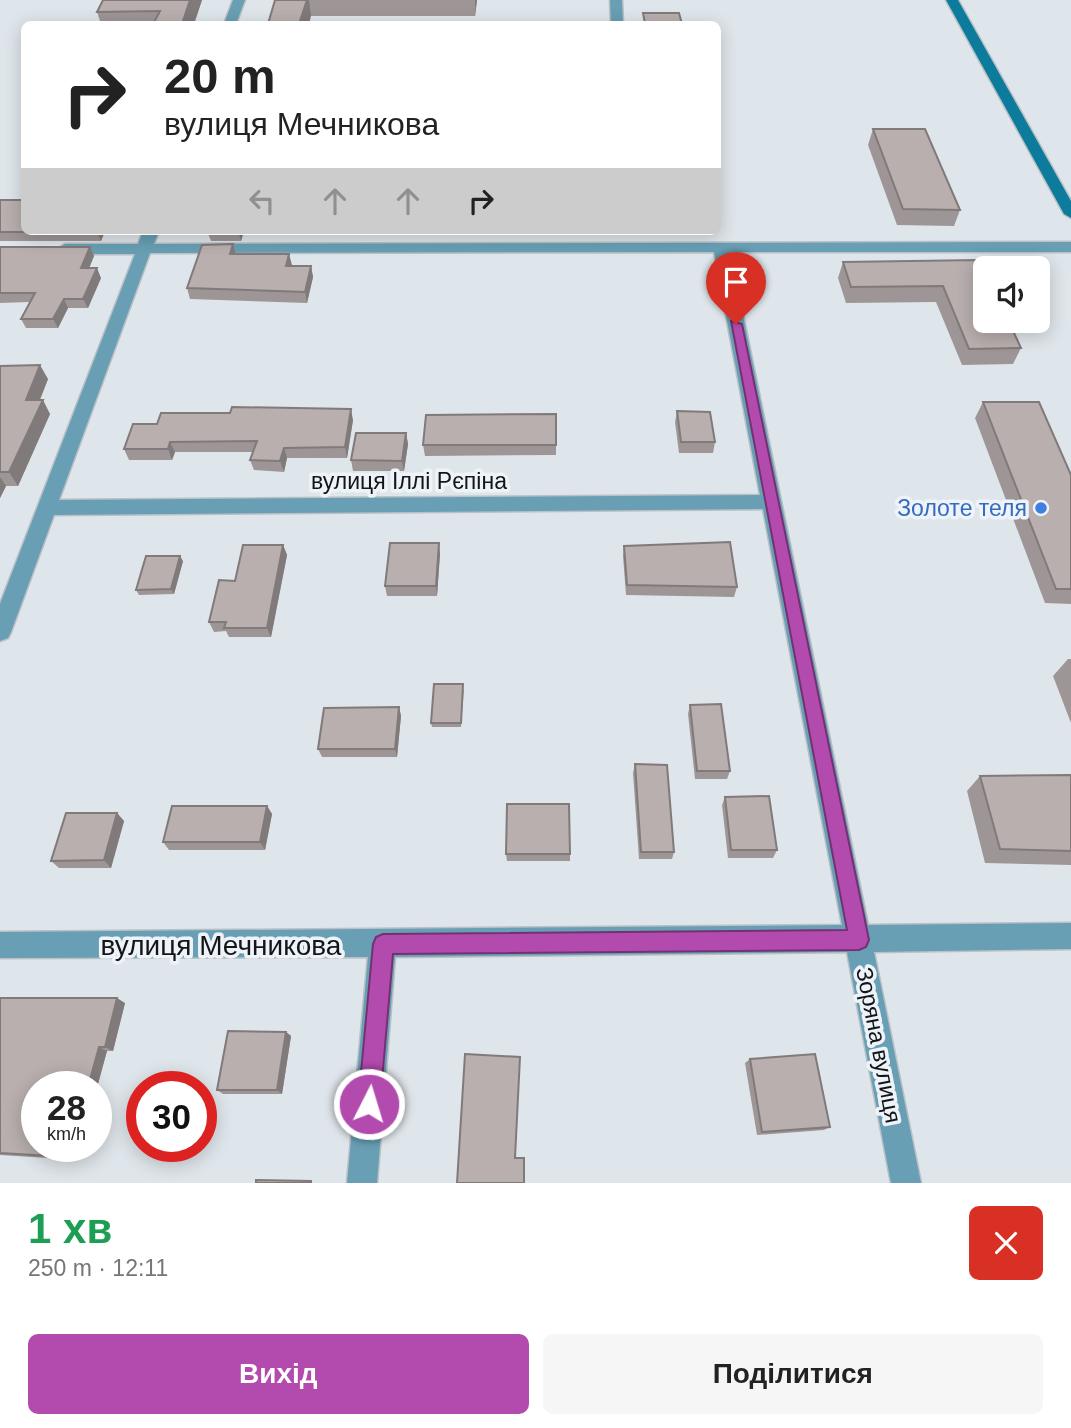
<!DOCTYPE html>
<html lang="uk">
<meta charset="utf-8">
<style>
body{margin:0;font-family:Arial,sans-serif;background:#f6f6f6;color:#222;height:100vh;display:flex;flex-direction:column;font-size:26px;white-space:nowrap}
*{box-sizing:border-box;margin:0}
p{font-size:23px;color:#767676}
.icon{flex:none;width:38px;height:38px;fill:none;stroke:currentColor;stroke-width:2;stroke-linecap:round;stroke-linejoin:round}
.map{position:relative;height:1183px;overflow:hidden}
.panel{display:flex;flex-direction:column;background:#fff;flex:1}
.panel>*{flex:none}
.top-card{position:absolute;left:21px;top:21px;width:700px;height:214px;border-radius:10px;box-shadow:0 4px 18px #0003;background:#fff;color:#222;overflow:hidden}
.buttons{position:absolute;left:973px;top:256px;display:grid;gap:14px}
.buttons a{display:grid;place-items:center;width:77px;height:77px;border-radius:10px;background:#fff;box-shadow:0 4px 18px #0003;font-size:35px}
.speed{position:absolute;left:21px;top:1071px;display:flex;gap:14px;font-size:35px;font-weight:700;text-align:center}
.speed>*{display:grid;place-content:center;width:91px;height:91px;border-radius:50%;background:#fff;box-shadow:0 4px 18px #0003;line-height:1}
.speed small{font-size:18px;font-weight:400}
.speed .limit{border:10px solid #d22;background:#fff;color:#111}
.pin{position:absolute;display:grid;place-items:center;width:60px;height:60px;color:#fff;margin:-72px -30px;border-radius:50% 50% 50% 0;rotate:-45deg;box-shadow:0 0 7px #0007}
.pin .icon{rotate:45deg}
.me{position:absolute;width:77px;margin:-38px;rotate:5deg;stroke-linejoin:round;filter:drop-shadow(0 0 5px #0008)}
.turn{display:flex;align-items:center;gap:24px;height:147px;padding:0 28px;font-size:32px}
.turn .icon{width:91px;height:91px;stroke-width:2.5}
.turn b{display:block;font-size:49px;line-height:60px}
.lanes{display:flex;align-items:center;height:66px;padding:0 28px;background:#0003;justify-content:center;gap:35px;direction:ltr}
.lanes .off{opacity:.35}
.round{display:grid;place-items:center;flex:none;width:74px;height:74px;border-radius:10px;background:#f6f6f6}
.summary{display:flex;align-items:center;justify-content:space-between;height:119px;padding:0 28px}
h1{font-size:42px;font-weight:700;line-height:52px;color:#1e9e55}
.action{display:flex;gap:14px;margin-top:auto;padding:14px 28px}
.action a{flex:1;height:80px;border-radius:10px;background:#b34bae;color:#fff;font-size:28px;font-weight:700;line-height:80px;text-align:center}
.action a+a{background:#f6f6f6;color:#222}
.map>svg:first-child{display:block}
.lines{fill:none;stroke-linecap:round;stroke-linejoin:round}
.street-casing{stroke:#bac0c5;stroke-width:3}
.secondary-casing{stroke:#bac0c5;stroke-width:3}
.street{fill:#689fb5;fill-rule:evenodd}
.secondary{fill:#0d7c9c;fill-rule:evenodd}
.wall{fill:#9e9696}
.shaded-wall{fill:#817a7a}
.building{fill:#b8afae;stroke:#817a7a;stroke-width:2}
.route{fill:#b34bae;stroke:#743171;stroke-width:2}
.shop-dot{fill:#3f7fe0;stroke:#edf3f8;stroke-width:2.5}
.labels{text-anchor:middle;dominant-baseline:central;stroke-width:7;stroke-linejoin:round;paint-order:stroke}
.street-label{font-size:23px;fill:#131517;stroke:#edf3f8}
.shop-label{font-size:23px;fill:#366cbe;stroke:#edf3f8;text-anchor:end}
.near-street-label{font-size:28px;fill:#131517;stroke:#edf3f8}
</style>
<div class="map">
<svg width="1071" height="1183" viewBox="0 0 1071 1183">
<rect width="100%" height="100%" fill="#dfe6eb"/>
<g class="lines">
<!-- street casing -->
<g class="street-casing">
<g id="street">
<polygon points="233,0 245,0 236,24 224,24"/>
<polygon points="610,0 622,0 623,24 611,24"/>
<path d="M143,231h16l-5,13 917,-2v10h-341l138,673 203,-2v26l-197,3 47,231h-30l-44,-231 -452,5 -18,226h-30l21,-226 -368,1v-26l842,-7 -79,-416 -709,6 -43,117 -3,6 -8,3v-37l135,-350h-70l-8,-5 8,-5h73zM714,252l46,243 -701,5 91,-247z"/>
</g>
</g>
<!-- secondary casing -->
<g class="secondary-casing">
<polygon id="secondary" points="946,0 958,0 1071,201 1071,218 1064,214"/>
</g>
<!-- street -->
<use href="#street" class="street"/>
<!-- secondary -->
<use href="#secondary" class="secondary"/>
</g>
<!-- wall -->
<g class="wall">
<polygon points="103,0 202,0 194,24 101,24 97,12"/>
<polygon points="275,0 477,0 475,16 311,16"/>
<polygon points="873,129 960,210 954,226 897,225 868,145"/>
<polygon points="0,200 105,231 101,241 0,241"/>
<polygon points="207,231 244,231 241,241 211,241"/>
<polygon points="233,244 236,254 289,254 291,266 311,266 313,277 307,303 190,299 187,288"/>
<polygon points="0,247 90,247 94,256 89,268 101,278 88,308 68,308 58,328 26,328 21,319 30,302 0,303"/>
<polygon points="979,260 1021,348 1013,364 962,365 936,302 846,303 838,278 843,262"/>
<polygon points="0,366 48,379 40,400 50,414 18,486 6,486 0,498"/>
<polygon points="983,402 1071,475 1071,604 1045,603 975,418"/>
<polygon points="677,411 715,442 713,453 679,453 675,422"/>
<polygon points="556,414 556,455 425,456 423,445"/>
<polygon points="353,420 347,458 287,458 284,472 254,470 250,460 253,452 175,452 172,460 129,460 124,449 133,424"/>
<polygon points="406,433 408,444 404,471 353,471 351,460"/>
<polygon points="283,545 287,555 271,637 229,637 226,631 214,632 209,622 235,581"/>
<polygon points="624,546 737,587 734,597 626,595 623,556"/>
<polygon points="440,554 437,596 387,596 385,586"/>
<polygon points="183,561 174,594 139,595 136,590"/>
<polygon points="1068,659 1071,659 1071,723 1053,676"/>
<polygon points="464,689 461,727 432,727 431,723"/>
<polygon points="690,705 730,771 727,779 695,779 688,714"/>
<polygon points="399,707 401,716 397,757 322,757 318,749"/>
<polygon points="635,764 674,852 672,859 639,859 633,773"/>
<polygon points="1071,775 1071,865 985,863 967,791 980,776"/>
<polygon points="725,797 777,850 773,858 728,858 722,805"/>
<polygon points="267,806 272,814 265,850 169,850 163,842"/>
<polygon points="117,813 124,821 111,868 59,868 51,861"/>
<polygon points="506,854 570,854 570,861 507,861"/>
<polygon points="0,998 125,1003 113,1051 107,1051 96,1091 96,1087 78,1160 0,1155"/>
<polygon points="286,1032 291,1036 282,1094 223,1094 217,1090"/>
<polygon points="750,1059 830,1127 824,1130 757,1135 745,1063"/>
</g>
<!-- shaded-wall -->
<g class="shaded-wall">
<polygon points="190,0 202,0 194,24 182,24"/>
<polygon points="307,0 309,0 311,16 309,24 299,24"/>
<polygon points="475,0 477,0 475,16"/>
<polygon points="97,231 105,231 101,241 97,232"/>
<polygon points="238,231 244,231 241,241"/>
<polygon points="233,244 236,255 230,254"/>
<polygon points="90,247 94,256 85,278 81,268"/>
<polygon points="289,254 292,265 289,277 286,266"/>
<polygon points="311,266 313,277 307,303 305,292"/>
<polygon points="97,268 101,278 88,308 83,299"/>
<polygon points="64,299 68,308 58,328 53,319"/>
<polygon points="40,365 48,379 34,414 26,400"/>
<polygon points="43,400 50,414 18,486 9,472"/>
<polygon points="351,409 353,420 347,458 345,447"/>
<polygon points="406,433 408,444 404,471 402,461"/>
<polygon points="170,442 175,452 172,460 168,449"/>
<polygon points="284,448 287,458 284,472 280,461"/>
<polygon points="0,477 6,486 0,498"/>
<polygon points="439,543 440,554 437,596 436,586"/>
<polygon points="283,545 287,555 271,637 267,628"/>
<polygon points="180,556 183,561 174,594 171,589"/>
<polygon points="399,707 401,716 397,757 395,749"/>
<polygon points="267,806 272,814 265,850 260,842"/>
<polygon points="117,813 124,821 111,868 104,860"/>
<polygon points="117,998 125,1003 113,1051 105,1047"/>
<polygon points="286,1032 291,1036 282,1094 277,1090"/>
<polygon points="99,1047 107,1051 96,1091 96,1087 88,1087"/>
<polygon points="71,1146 81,1146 78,1160 68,1157"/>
</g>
<!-- building -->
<g class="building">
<polygon points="103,0 190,0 182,24 153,24 160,11 97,12"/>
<polygon points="275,0 307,0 299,24 268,24"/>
<polygon points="643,13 679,13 682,24 645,24"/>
<polygon points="873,129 925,129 960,210 903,209"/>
<polygon points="0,200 24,200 24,231 97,231 97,232 0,232"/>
<polygon points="233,244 230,254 289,254 286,266 311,266 305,292 187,288 202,245"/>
<polygon points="0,247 90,247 81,268 97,268 83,299 64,299 53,319 21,319 35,293 0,293"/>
<polygon points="979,260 985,273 985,320 1008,320 1021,348 969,349 943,286 851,287 843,262"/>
<polygon points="40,365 26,400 43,400 9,472 0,472 0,366"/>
<polygon points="983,402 1039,402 1071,475 1071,589 1056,589"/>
<polygon points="232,407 351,409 345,447 284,448 280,461 250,460 257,441 170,442 168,449 124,449 133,424 157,424 161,413 230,413"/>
<polygon points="677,411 710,412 715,442 681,442"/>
<polygon points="556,414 556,445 423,445 426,415"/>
<polygon points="356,433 406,433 402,461 351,460"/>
<polygon points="730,542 737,587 627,585 624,546"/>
<polygon points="390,543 439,543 436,586 385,586"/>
<polygon points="243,545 283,545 267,628 224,628 226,622 209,622 219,580 235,581"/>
<polygon points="146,556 180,556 171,589 136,590"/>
<polygon points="434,684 463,684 461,723 431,723"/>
<polygon points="721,704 730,771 697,771 690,705"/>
<polygon points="399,707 395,749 318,749 324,708"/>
<polygon points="635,764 667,765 674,852 641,852"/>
<polygon points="1071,775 1071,851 1000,849 980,776"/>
<polygon points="769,796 777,850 731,850 725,797"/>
<polygon points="507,804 569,804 570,854 506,854"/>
<polygon points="172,806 267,806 260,842 163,842"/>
<polygon points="66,813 117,813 104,860 51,861"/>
<polygon points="0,998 117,998 105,1047 99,1047 88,1087 37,1087 37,1146 71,1146 68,1157 0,1153"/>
<polygon points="228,1031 286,1032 277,1090 217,1090"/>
<polygon points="465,1054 520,1057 515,1158 524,1158 524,1183 457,1183"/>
<polygon points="815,1054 830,1127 762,1132 750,1059"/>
<polygon points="256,1180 311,1181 311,1183 256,1183"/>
</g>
<!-- route -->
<polygon class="route" points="731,321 742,324 869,940 866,947 859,950 393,954 380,1104 377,1111 369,1115 361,1111 358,1104 373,944 376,937 383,934 847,930"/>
<!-- markers -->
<circle class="shop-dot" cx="1041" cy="508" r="7"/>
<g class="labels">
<!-- street labels -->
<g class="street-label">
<text x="409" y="481">вулиця Іллі Рєпіна</text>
<text transform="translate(879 1045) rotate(79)">Зоряна вулиця</text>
</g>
<!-- shop labels -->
<g class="shop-label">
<text x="1027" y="508">Золоте теля</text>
</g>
<!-- near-street labels -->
<g class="near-street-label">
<text x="221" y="945">вулиця Мечникова</text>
</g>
</g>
</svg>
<div class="buttons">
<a><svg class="icon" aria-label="sound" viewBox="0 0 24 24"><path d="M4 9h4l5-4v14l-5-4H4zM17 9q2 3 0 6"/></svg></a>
</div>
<div class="speed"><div>28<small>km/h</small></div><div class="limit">30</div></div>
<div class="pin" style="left:736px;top:324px;background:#d93025"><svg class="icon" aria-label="arrive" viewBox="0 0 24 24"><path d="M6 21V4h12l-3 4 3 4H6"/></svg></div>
<svg class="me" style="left:369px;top:1104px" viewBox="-20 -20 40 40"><circle r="17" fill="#b34bae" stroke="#fff" stroke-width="3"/><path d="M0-11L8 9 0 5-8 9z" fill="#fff"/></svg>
<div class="top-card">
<div class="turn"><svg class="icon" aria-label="right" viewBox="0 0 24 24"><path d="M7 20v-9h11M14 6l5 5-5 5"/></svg><div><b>20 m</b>вулиця Мечникова</div></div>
<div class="lanes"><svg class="icon off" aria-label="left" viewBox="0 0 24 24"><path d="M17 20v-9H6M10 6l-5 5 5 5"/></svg><svg class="icon off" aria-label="ahead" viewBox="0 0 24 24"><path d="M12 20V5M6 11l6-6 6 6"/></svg><svg class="icon off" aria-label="ahead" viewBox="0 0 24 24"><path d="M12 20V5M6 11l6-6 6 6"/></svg><svg class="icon" aria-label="right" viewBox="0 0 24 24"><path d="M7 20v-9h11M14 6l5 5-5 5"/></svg></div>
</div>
</div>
<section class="panel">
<div class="summary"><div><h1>1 хв</h1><p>250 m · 12:11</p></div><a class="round" style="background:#d93025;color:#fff"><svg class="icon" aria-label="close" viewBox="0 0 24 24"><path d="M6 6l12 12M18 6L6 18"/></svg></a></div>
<div class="action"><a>Вихід</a><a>Поділитися</a></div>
</section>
